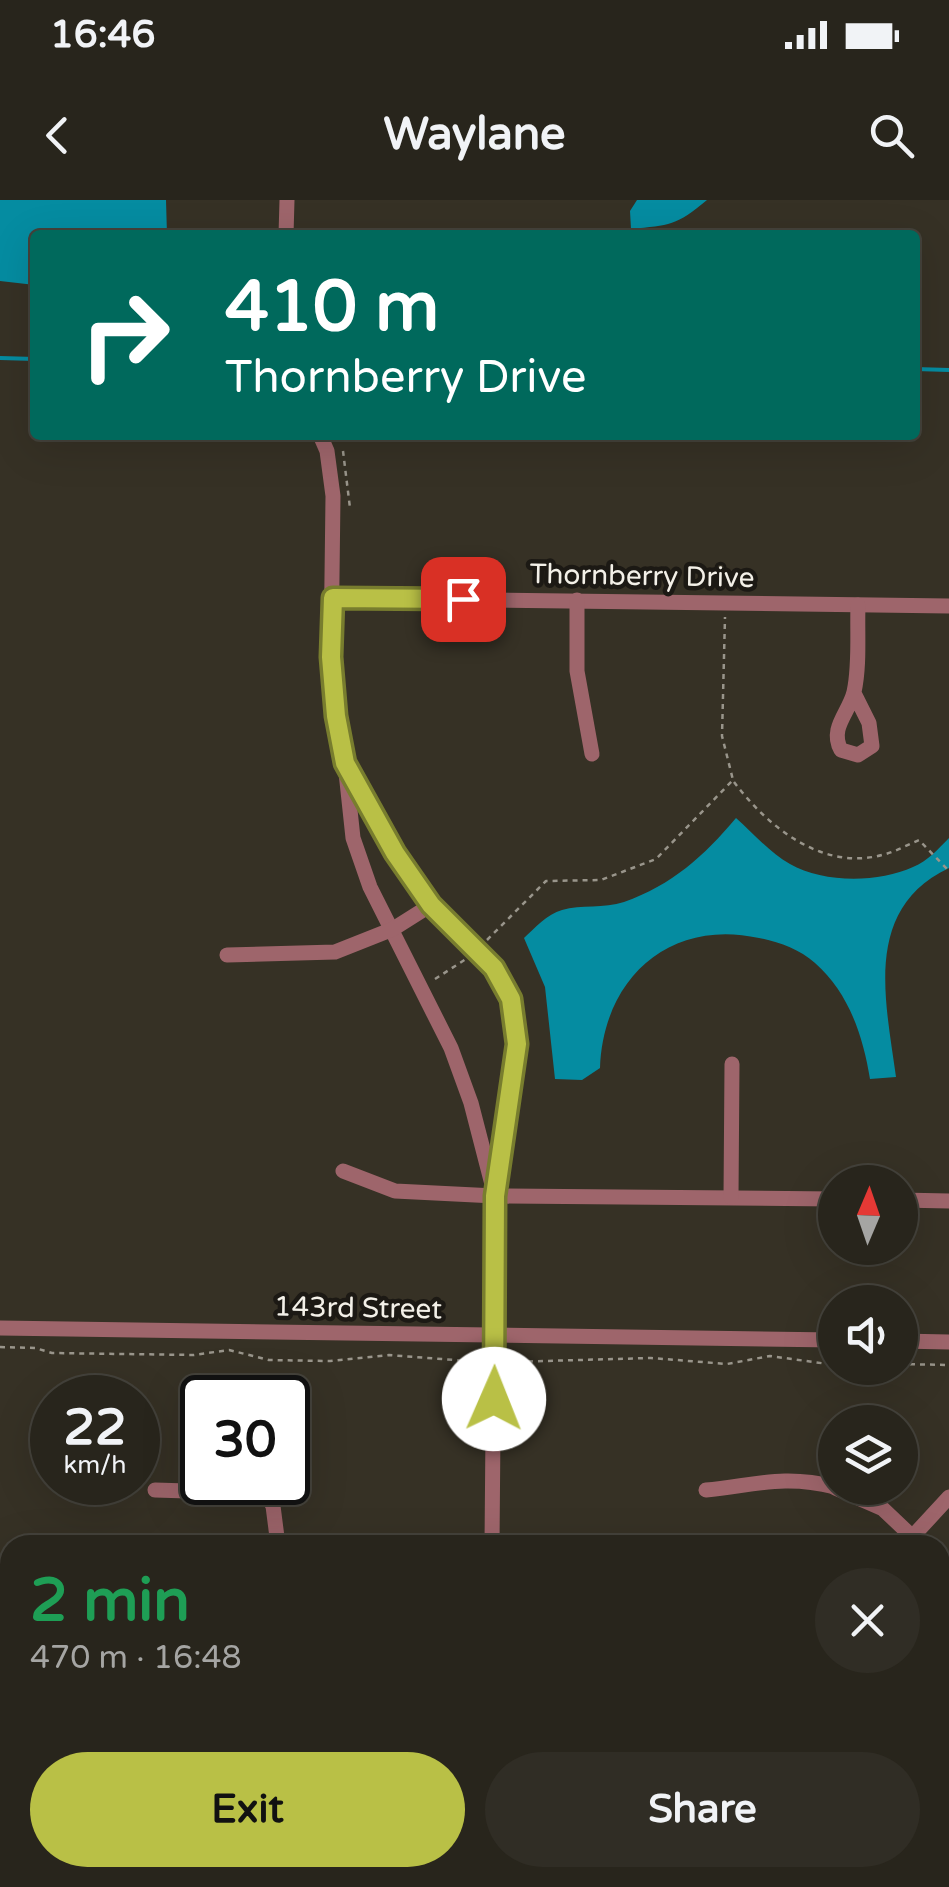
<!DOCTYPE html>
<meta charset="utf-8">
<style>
body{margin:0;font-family:"Varela Round",sans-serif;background:#302d25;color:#f1f3f6;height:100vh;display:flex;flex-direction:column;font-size:38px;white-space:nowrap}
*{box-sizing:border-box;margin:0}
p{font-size:32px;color:#a5a5a3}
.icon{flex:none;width:55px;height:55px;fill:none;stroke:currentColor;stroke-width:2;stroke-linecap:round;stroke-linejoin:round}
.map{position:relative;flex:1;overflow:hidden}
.details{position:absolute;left:0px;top:1335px;width:950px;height:352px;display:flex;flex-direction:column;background:#28251c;border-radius:30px 30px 0 0;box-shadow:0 10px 40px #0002,0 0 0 2px #44423b}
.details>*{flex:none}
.guide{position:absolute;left:30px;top:30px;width:890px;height:210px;border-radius:10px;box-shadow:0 10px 40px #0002,0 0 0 2px #44423b;background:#00695c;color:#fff;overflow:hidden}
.needle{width:65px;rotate:2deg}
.buttons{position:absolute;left:818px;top:965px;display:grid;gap:20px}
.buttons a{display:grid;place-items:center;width:100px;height:100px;border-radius:50%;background:#28251c;box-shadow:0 10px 40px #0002,0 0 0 2px #44423b;font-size:50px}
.speed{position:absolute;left:30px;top:1175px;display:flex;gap:20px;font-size:50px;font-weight:700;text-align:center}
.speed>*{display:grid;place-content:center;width:130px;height:130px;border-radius:50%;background:#28251c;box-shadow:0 10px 40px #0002,0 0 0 2px #44423b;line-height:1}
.speed small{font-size:25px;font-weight:400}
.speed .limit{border:5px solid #111;border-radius:15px;background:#fff;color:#111}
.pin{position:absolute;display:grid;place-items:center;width:85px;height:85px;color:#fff;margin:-42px;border-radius:20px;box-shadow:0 5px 15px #0006}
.me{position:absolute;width:110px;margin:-55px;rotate:1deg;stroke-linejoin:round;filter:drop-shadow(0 0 8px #0008)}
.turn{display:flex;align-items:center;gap:35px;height:210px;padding:0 30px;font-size:45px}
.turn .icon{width:130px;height:130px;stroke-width:2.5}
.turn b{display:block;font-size:70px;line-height:85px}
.round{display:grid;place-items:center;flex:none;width:105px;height:105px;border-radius:52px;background:#302d25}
.overview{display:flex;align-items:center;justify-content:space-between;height:170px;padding:0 30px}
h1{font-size:60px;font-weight:700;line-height:75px;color:#1e9e55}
.action{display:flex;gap:20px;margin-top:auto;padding:20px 30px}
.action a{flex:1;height:115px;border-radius:60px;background:#b9c046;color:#111;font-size:40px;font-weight:700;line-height:115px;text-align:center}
.action a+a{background:#302d25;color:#f1f3f6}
.status{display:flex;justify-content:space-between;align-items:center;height:70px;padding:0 50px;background:#28251c;direction:ltr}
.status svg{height:28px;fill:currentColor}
header{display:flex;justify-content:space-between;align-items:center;height:130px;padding:0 30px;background:#28251c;font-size:45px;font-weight:700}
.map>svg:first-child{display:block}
.water{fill:#058ca1}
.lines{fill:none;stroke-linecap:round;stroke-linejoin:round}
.stream{stroke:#058ca1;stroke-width:4}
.path{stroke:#99958b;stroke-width:2.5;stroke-dasharray:5 5;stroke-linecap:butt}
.minor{stroke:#9e656b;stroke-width:15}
.route-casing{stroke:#787d2e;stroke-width:25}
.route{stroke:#b9c046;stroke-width:18}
.labels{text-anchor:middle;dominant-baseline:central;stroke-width:9;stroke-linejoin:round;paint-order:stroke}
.street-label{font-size:28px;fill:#f3f0e8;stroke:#1c1914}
</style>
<div class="status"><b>16:46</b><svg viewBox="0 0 49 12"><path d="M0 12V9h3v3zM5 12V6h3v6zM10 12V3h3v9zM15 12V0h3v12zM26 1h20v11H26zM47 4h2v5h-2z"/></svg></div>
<header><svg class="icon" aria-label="back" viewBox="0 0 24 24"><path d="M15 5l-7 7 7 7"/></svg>Waylane<svg class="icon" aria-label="search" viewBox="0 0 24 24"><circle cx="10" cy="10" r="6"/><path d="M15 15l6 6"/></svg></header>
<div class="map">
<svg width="949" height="1687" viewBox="0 0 949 1687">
<rect width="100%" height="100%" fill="#363125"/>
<!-- water -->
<g class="water">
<polygon points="0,0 166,0 167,35 35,35 35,85 0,81"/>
<path d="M637,0h70c-31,26 -37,25 -76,29l-1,-18z"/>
<path d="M736,618c17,15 34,35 54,46 33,19 88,19 123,3 15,-6 25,-18 36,-29v30c-87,41 -63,134 -53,209l-26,2c-7,-43 -21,-86 -55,-116 -16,-14 -36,-21 -56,-25 -90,-20 -156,41 -159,130l-18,12 -27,-1 -10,-92 -21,-49c11,-10 23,-24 38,-28 19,-6 42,-1 62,-8 48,-17 80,-46 112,-84z"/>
</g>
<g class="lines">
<!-- stream -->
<g class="stream">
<polyline points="0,158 35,159"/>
<polyline points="915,169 949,170"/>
</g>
<!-- path -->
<g class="path">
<polyline points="343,251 350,308"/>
<path d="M734,582c34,45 88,89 148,73 13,-3 25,-10 37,-15l30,31"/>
<polyline points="487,740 546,681 601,680 656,659 733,580 722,536 725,417"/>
<polyline points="435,779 466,759"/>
<polyline points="0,1147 35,1148 52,1153 194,1155 229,1150 269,1160 330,1161 389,1155 480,1162"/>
<polyline points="508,1162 651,1158 727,1164 770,1156 835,1165"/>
<polyline points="900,1164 949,1165"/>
</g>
<!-- minor -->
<g class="minor">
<polyline points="286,35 287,0"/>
<polyline points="320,235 327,251 333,296 331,457 336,516 345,563 353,638 370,687 451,848 471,903 494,992"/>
<polyline points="333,398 949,406"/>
<polyline points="577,400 577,471 592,554"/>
<path d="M854,493l15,30 3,23 -14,9 -17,-5c-12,-22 8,-37 13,-58 6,-27 3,-59 4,-87"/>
<polyline points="345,563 395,653 431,705 494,768 511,799 517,844 495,996 492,1345"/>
<polyline points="227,755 335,752 393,729 431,705"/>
<polyline points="343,971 395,991 495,996 835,999"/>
<polyline points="731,997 732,864"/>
<polyline points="900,1000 949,1001"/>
<polyline points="0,1128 835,1140"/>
<polyline points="900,1141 949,1142"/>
<polyline points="835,1288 883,1309 921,1345"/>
<polyline points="155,1290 253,1293 269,1299 273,1306 278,1345"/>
<path d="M706,1290c50,-5 78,-16 129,-3"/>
<polyline points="914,1335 949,1297"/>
<polyline points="940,1373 949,1391"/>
<polyline points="940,1453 949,1453"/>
<polyline points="0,1501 10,1501"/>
<polyline points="545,1678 548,1687"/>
<polyline points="478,1687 512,1678"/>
<polyline points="769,1687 769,1678"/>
</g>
</g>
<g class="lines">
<!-- route casing -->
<g class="route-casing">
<polyline id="route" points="463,399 333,398 331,457 336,516 345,563 395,653 431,705 494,768 511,799 517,844 495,996 494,1199"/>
</g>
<!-- route -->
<use href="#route" class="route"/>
</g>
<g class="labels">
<!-- street labels -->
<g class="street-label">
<text transform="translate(642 376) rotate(1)">Thornberry Drive</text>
<text transform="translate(358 1108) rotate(1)">143rd Street</text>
</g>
</g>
</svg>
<div class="buttons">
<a><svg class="needle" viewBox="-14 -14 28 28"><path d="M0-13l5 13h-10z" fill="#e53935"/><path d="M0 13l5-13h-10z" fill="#a5a5a3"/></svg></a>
<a><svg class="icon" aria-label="sound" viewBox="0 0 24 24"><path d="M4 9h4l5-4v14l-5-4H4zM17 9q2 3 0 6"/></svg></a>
<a><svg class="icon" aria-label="layers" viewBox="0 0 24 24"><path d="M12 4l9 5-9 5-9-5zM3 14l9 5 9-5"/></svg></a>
</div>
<div class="speed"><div>22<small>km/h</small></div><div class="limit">30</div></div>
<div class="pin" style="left:463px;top:399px;background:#d93025"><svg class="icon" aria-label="arrive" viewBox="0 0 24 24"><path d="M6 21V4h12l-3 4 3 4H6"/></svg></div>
<svg class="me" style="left:494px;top:1199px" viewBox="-20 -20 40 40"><circle r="19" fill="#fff"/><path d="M0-13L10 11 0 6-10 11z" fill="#b9c046"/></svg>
<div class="guide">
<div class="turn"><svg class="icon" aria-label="right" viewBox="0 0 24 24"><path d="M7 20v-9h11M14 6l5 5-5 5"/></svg><div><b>410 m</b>Thornberry Drive</div></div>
</div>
<section class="details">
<div class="overview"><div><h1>2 min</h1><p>470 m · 16:48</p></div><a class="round"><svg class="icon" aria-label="close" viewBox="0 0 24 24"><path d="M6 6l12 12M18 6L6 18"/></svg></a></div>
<div class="action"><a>Exit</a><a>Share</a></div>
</section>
</div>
